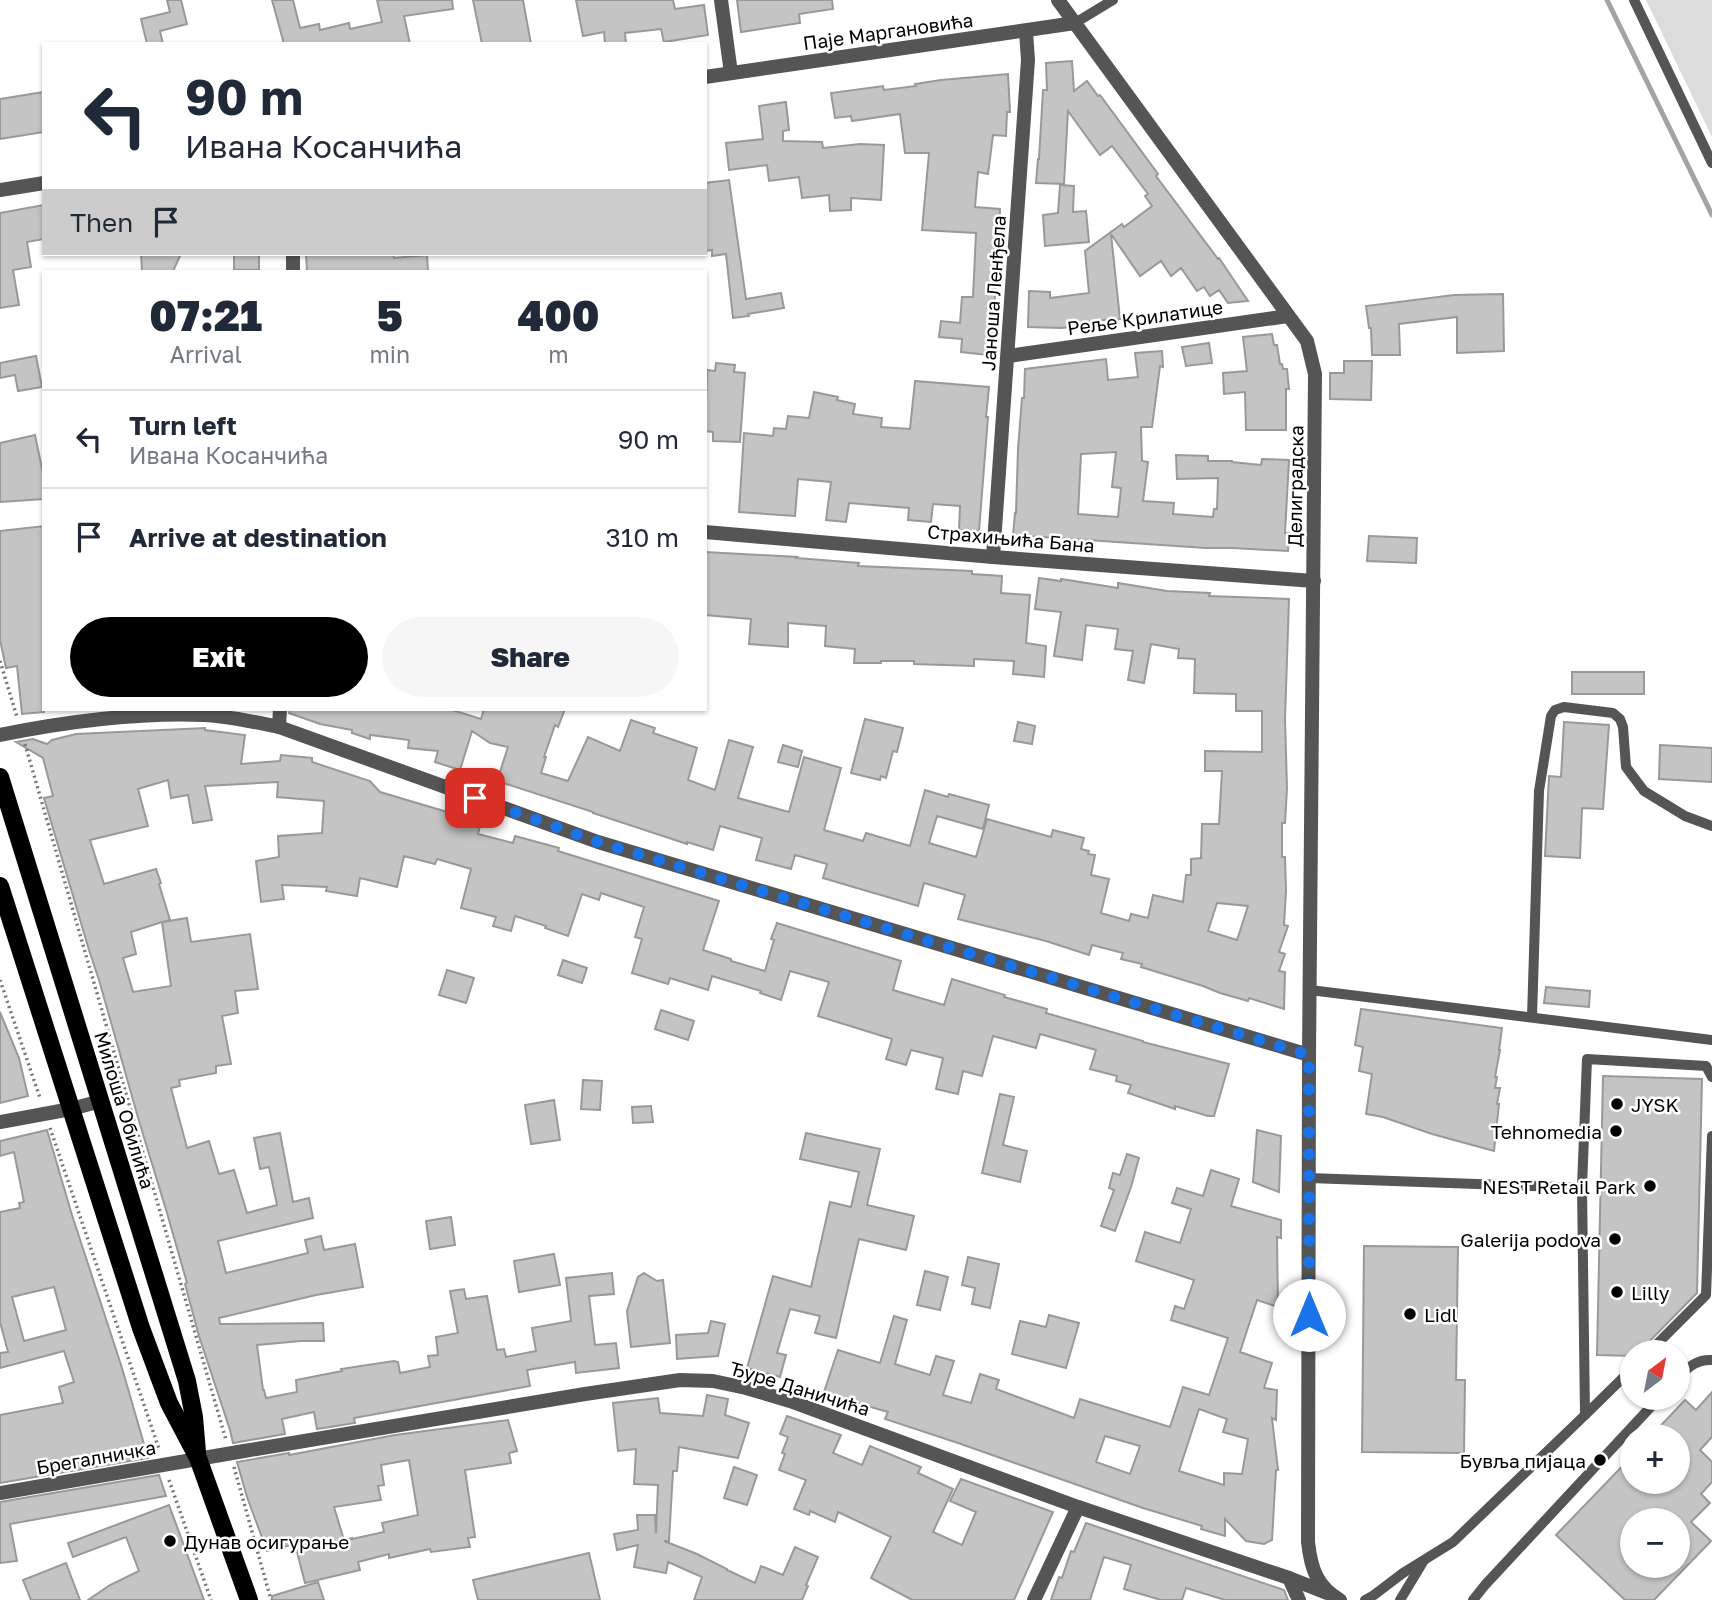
<!DOCTYPE html>
<meta charset="utf-8">
<style>
body{margin:0;font-family:"Golos Text",sans-serif;background:#f6f6f7;color:#1f2937;height:100vh;display:flex;flex-direction:column;font-size:26px;white-space:nowrap}
*{box-sizing:border-box;margin:0}
p{font-size:23px;color:#747a83}
.icon{flex:none;width:38px;height:38px;fill:none;stroke:currentColor;stroke-width:2;stroke-linecap:round;stroke-linejoin:round}
.map{position:relative;flex:1;overflow:hidden}
.sheet{position:absolute;left:42px;top:270px;width:665px;height:441px;display:flex;flex-direction:column;background:#fff;border-radius:0px;box-shadow:0 2px 5px #0004}
.sheet>*{flex:none}
.guide{position:absolute;left:42px;top:42px;width:665px;height:214px;border-radius:0px;box-shadow:0 2px 5px #0004;background:#fff;color:#1f2937;overflow:hidden}
.needle{width:46px;rotate:32deg}
.controls{position:absolute;left:1620px;top:1340px;display:grid;gap:14px}
.controls a{display:grid;place-items:center;width:70px;height:70px;border-radius:50%;background:#fff;box-shadow:0 2px 5px #0004;font-size:35px}
.pin{position:absolute;display:grid;place-items:center;width:60px;height:60px;color:#fff;margin:-30px;border-radius:14px;box-shadow:0 4px 10px #0006}
.me{position:absolute;width:77px;margin:-38px;rotate:0deg;stroke-linejoin:round;filter:drop-shadow(0 0 5px #0008)}
.turn{display:flex;align-items:center;gap:24px;height:147px;padding:0 28px;font-size:32px}
.turn .icon{width:91px;height:91px;stroke-width:2.5}
.turn b{display:block;font-size:49px;line-height:60px}
.then{display:flex;align-items:center;height:66px;padding:0 28px;background:#0003;gap:14px;font-size:26px}
.eta{display:flex;justify-content:space-evenly;align-items:center;height:119px;text-align:center}
.eta b{font-size:42px;font-weight:800;line-height:49px}
.action{display:flex;gap:14px;margin-top:auto;padding:14px 28px}
.action a{flex:1;height:80px;border-radius:42px;background:#000;color:#fff;font-size:28px;font-weight:800;line-height:80px;text-align:center}
.action a+a{background:#f6f6f7;color:#1f2937}
ul{padding:0;list-style:none}
li{display:flex;align-items:center;gap:21px;height:98px;padding:0 28px;border-top:2px solid #e0e1e3}
li div{flex:1}
li b{display:block;font-size:26px}
li em{font-style:normal}
.map>svg:first-child{display:block}
.green{fill:#dcdcdc}
.lines{fill:none;stroke-linecap:round;stroke-linejoin:round}
.stream{stroke:#a3a3a3;stroke-width:5}
.building{fill:#c4c4c4;stroke:#999;stroke-width:2;fill-rule:evenodd}
.path{stroke:#777;stroke-width:3.5;stroke-dasharray:2 3.5;stroke-linecap:butt}
.lane{stroke:#555;stroke-width:10}
.street{stroke:#555;stroke-width:14}
.primary{stroke:#000;stroke-width:18}
.route{stroke:#1a73e8;stroke-width:12;stroke-dasharray:0 21.6}
.poi-dot{fill:#000;stroke:#fff;stroke-width:2.5}
.labels{text-anchor:middle;dominant-baseline:central;stroke-width:5;stroke-linejoin:round;paint-order:stroke}
.street-label{font-size:19px;fill:#000;stroke:#fff}
.poi-label{font-size:19px;fill:#000;stroke:#fff;text-anchor:start}
</style>
<div class="map">
<svg width="1712" height="1600" viewBox="0 0 1712 1600">
<rect width="100%" height="100%" fill="#fff"/>
<!-- green -->
<polygon class="green" points="1646,0 1712,0 1712,137"/>
<g class="lines">
<!-- stream -->
<polyline class="stream" points="1607,0 1712,215"/>
</g>
<!-- building -->
<g class="building">
<polygon points="167,0 181,0 187,24 160,31 163,44 147,44 141,19 170,12"/>
<polygon points="272,0 293,0 300,28 319,24 320,30 349,23 350,29 382,22 377,0 452,0 453,9 404,16 410,44 284,44"/>
<polygon points="473,0 523,0 531,44 482,44"/>
<polygon points="576,0 673,0 675,9 704,5 708,35 664,42 661,29 625,33 626,44 605,44 604,32 583,36"/>
<polygon points="737,0 832,0 833,9 799,14 800,23 741,32"/>
<polygon points="1072,61 1074,91 1087,81 1098,96 1100,95 1158,174 1156,176 1218,259 1219,258 1248,301 1228,303 1219,290 1210,296 1204,287 1197,291 1181,268 1171,276 1161,261 1140,276 1111,234 1120,319 1090,321 1090,324 1062,328 1028,327 1029,291 1050,292 1050,298 1089,293 1085,251 1122,224 1124,227 1152,206 1145,196 1148,194 1112,146 1100,155 1068,111 1064,184 1036,183 1038,159 1039,159 1043,90 1047,90 1046,63"/>
<polygon points="1008,74 1010,112 1007,112 1006,136 993,135 988,174 978,172 975,207 1000,209 998,271 996,271 994,316 988,355 961,352 962,339 939,337 941,321 960,323 962,297 973,297 976,233 922,230 929,153 905,153 900,114 852,121 851,116 835,118 831,93 883,86 884,90 916,86 915,84 941,80"/>
<polygon points="44,92 44,132 0,139 0,99"/>
<polygon points="786,102 789,130 783,131 783,141 822,142 823,148 860,144 884,145 881,200 851,198 851,210 830,211 829,195 802,198 799,177 769,181 767,165 729,170 726,143 763,139 759,106"/>
<polygon points="729,180 746,299 781,293 784,308 748,314 749,316 733,318 726,254 712,256 712,250 705,251 705,183"/>
<polygon points="1060,185 1074,186 1073,212 1086,211 1089,242 1045,246 1043,215 1058,213"/>
<polygon points="44,205 44,239 27,242 31,267 13,270 19,305 0,308 0,213"/>
<polygon points="141,254 181,254 173,271 142,271"/>
<rect x="234" y="254" width="25" height="16"/>
<polygon points="306,254 393,254 394,258 427,255 428,271 307,271"/>
<polygon points="1503,294 1504,351 1457,353 1457,317 1399,324 1400,355 1372,355 1371,328 1369,328 1366,306 1454,295"/>
<polygon points="1272,334 1274,345 1277,345 1280,364 1282,364 1283,369 1287,369 1289,389 1286,389 1286,430 1246,430 1245,392 1224,394 1223,373 1247,371 1243,337"/>
<polygon points="1209,343 1212,363 1186,366 1182,347"/>
<path d="M1162,351l1,16 -3,-1 -8,61h-11l1,34 6,1 -5,39 31,2 -1,11 40,3 1,-8h3l1,-31 -41,1 -1,-24 32,1v5h24v1l29,3 1,-6 27,1 -4,73h4l-1,18 -55,-3h-27l-193,-13 2,-22h1l2,-64 4,-51h2l1,-29 81,-10 2,21 30,-3 -3,-24zM1116,452l-4,35 9,1 -3,29 -40,-3 3,-60z"/>
<polygon points="36,356 42,387 18,391 15,375 0,378 0,363"/>
<polygon points="1344,361 1372,361 1371,400 1330,399 1330,373 1344,373"/>
<polygon points="716,363 735,365 734,372 745,373 740,442 713,441 713,432 705,431 707,370 715,371"/>
<polygon points="915,381 989,387 986,417 988,417 979,531 959,530 960,506 933,504 931,522 908,520 909,508 849,503 846,522 826,520 831,482 798,479 795,516 739,512 744,433 773,436 774,428 786,429 788,416 809,418 814,392 838,397 837,400 855,404 853,414 882,418 881,427 910,429"/>
<polygon points="35,435 44,478 44,499 0,502 0,443"/>
<polygon points="44,526 44,712 22,714 17,666 6,668 0,640 0,531"/>
<polygon points="1369,536 1417,538 1416,563 1367,561"/>
<polygon points="705,552 797,557 796,558 859,563 858,566 972,571 972,574 1002,576 1001,593 1030,595 1026,643 1046,646 1044,677 1013,674 1014,661 974,659 974,666 914,664 914,661 881,661 881,663 854,663 855,649 825,646 826,626 788,623 788,647 749,644 751,619 705,615"/>
<path d="M1039,578l22,3v-2l57,9v-5l49,8 43,2 -1,3 80,3 -4,120 2,69 -2,35h-3v34h3l1,34 -2,34 4,1 -9,26 6,2 -6,17 6,1 -1,37 -35,-11 -1,3 -28,-8 -17,-7 -62,-19 1,-3 -21,-5 2,-6 -31,-8 -3,10 -43,-14 -88,-22 7,-24 -41,-12 -6,23 -95,-28 4,-14 -32,-9 -4,14 -35,-9 6,-22 -42,-12 -7,24 -26,-8v2l-18,-6 -76,-25v-1l-96,-31 11,-34 -18,-4 -18,-12 -12,39 -25,-8 3,-11 -30,-3 1,-8 -39,-5v4l-18,-6v-3l-32,-6 -31,-11 1,-4h159l32,10 3,-10h81l-7,18 -3,-2 -11,32h2l-5,16 27,8 20,-44 32,14 11,-31 24,8 -2,5 44,15 -9,32 27,10 14,-50 24,7 -15,51 51,14 15,-55 37,11 -17,62 39,11 3,-8 44,13 15,-56 23,7 1,-3 40,11 -6,24 -46,-13 -8,27 47,14 11,-38 64,18 2,-7 31,8 -3,11 8,2 -1,3 7,1 -4,20 18,4 -8,34 28,8 2,-7 17,4 5,-23 30,7 3,-27h5v-16l10,-1 1,-34h17l3,-53h-17v-20l57,1v-41h-26v-17l-42,-1 1,-34 -17,-1 1,-9 -28,-5 -7,39 -16,-3 5,-29 -18,-2 3,-20 -32,-4 -4,35 -28,-4 7,-44 -26,-3zM1217,903l31,3 -11,34 -29,-9z"/>
<rect x="1572" y="672" width="72" height="22"/>
<polygon points="865,719 903,728 897,752 893,751 886,778 881,776 880,780 851,773"/>
<polygon points="1018,722 1035,726 1032,744 1014,741"/>
<polygon points="1564,722 1609,725 1603,809 1582,808 1580,858 1545,856 1549,776 1561,777"/>
<path d="M205,728v2l40,5 -4,29 39,-3 1,-6 31,3v4l58,19 10,11 101,30 -3,12 35,9 2,-7 26,7 18,5 -1,3 161,50 -16,49 28,9v2l34,10 9,-31 -3,-1 6,-16 124,38 -8,29 51,15 8,-26 53,16 -1,2 43,12 -1,4 97,28v1l86,22 -15,52h-6l-33,-10v3l-47,-16 3,-8 -15,-4 1,-5 -27,-7 6,-19 -56,-16 -4,14 -43,-12 -11,40 -19,-5 -5,23 -22,-5 7,-31 -32,-8 -5,15 -20,-6 6,-20 -74,-23 11,-34 -39,-11 -9,29 -21,-7 1,-2 -49,-15 -4,14 -38,-12 -2,6 -36,-11 10,-34 -7,-2 9,-30 -43,-14 -2,7 -17,-6 -14,42 -23,-8 1,-2 -31,-10 -4,15 -18,-5 3,-9 -35,-9 10,-39 -34,-10 -2,5 -31,-8 -7,31 -37,-9 -3,18 -31,-5 1,-4 -45,-2 2,14 -23,3 -5,-41 23,-4 -1,-21 44,-3 2,-32 -47,-4 1,-15 -73,4 7,34 -19,3 -5,-28 -17,3 -3,-18 -30,9 10,37 -58,14 14,44 52,-15 5,14 -2,1 11,36 -7,2 24,-4 4,24 59,-8 8,55 -23,2 3,22 -16,3 9,48 -15,2v7l-37,7 1,6 -9,2 16,60 22,-7 10,33 15,-4 13,43 30,-8 -8,-38 -9,2 -6,-31 26,-5 13,69 16,-4 4,20 -95,23 8,32 82,-20 -3,-13 16,-4 3,14 31,-6 8,43 -47,8 -97,23 1,6 103,-1 1,18h-23l-44,4 6,45h1l2,8 31,-6 -1,-12 46,-9 -1,-2 53,-8 4,1 2,11 30,-6 -2,-11 10,-1 -2,-18 22,-4 -8,-42 14,-2 2,10 21,-3 10,54 7,-1 2,8 30,-6 -4,-23 39,-7 -5,-43 46,-5 2,21 -25,2 6,49 21,-2 3,25 -43,5 -1,-11 -48,8 3,16 -176,32 1,5 -38,6 -3,-17 -32,7 3,15 -52,9 -3,-13 -31,-94 -14,-52 2,-1 -20,-70 -28,-92 -40,-141 -10,-30 -45,-152 9,-2 -10,-38 -27,-16 17,-3 14,5 5,-4 24,-6zM162,922l9,64 -38,6 -10,-34 13,-4 -5,-22z"/>
<polygon points="783,745 802,751 798,767 778,762"/>
<polygon points="1660,745 1712,748 1712,782 1659,779"/>
<polygon points="563,960 587,968 582,983 558,975"/>
<polygon points="447,970 474,978 466,1003 439,995"/>
<polygon points="1546,987 1590,991 1589,1007 1544,1003"/>
<polygon points="1361,1009 1502,1028 1499,1050 1500,1050 1495,1077 1497,1077 1495,1088 1500,1088 1497,1104 1499,1104 1494,1151 1432,1134 1383,1117 1366,1114 1372,1074 1359,1071 1363,1047 1355,1045"/>
<polygon points="661,1010 694,1021 688,1040 655,1029"/>
<polygon points="0,1012 19,1058 28,1096 0,1103"/>
<polygon points="1603,1076 1702,1079 1697,1293 1638,1353 1633,1353 1633,1356 1597,1355"/>
<polygon points="583,1080 602,1081 600,1110 581,1109"/>
<polygon points="1000,1094 1014,1097 1003,1145 1027,1151 1020,1182 982,1173"/>
<polygon points="554,1100 560,1140 531,1144 525,1105"/>
<polygon points="651,1106 653,1122 633,1123 632,1107"/>
<path d="M47,1130l25,85 50,153 26,90 -148,25v-68l63,-12 -4,-16 15,-5 -10,-31 -64,17v-15l8,-1 -8,-30v-110l20,-4 -1,-5 5,-1 -10,-50 -14,4v-15zM54,1287l12,43 -42,11 -12,-44z"/>
<polygon points="1257,1130 1281,1136 1279,1192 1253,1182"/>
<polygon points="806,1133 880,1149 867,1205 914,1216 906,1250 859,1239 836,1338 815,1333 820,1316 790,1309 777,1353 786,1355 780,1377 747,1368 773,1276 811,1287 830,1202 851,1207 859,1172 800,1159"/>
<polygon points="1127,1154 1139,1158 1131,1187 1115,1231 1101,1226 1114,1190 1109,1188 1113,1173 1120,1175"/>
<path d="M1211,1170l28,9 -8,27 50,14v18l-4,-1 1,70 -21,-7 -17,52 32,11 -8,25 13,2 -1,30 -4,-2 6,52h-2l-4,70 -8,4 -18,-3 -21,-22v17l-24,-7 1,-3 -59,-18 -185,-65 -73,-24 3,-7 -41,-12v2l-24,-7 15,-45 42,13 14,-47 13,4 -12,44 35,11 6,-19 18,5 -11,34 28,8 9,-29 19,6 -3,9 78,29 6,-19 90,28 13,-40 26,8 19,-57 -57,-18 4,-14 9,3 10,-29 -58,-19 9,-29 35,11 11,-34 -19,-6 5,-15 26,8zM1199,1409l28,10 -4,13 25,7 -6,35 -18,-1v12l-45,-14zM1105,1436l35,10 -10,28 -34,-12z"/>
<polygon points="451,1217 455,1245 430,1249 426,1221"/>
<polygon points="1364,1246 1458,1247 1456,1380 1465,1380 1464,1453 1362,1452"/>
<polygon points="554,1254 560,1285 519,1292 514,1261"/>
<polygon points="968,1257 999,1264 990,1308 972,1304 975,1288 962,1285"/>
<polygon points="925,1271 948,1277 940,1310 917,1305"/>
<polygon points="644,1273 657,1281 663,1280 670,1343 631,1347 627,1311 638,1277"/>
<polygon points="1049,1315 1079,1323 1066,1368 1012,1354 1020,1321 1046,1327"/>
<polygon points="711,1321 725,1324 718,1356 677,1359 676,1335 708,1333"/>
<path d="M1712,1392v45l-12,13 12,12v20l-11,12 9,9 -19,19 20,19 -57,59h-29l-69,-65 77,-80v27h45v-45h-28l35,-37 11,10zM1633,1521h45v45h-45z"/>
<polygon points="707,1395 728,1399 725,1415 749,1423 738,1458 679,1447 677,1471 673,1471 669,1541 664,1541 697,1554 727,1569 727,1570 755,1583 761,1566 783,1575 795,1547 818,1557 806,1585 808,1586 802,1600 694,1600 702,1577 668,1562 666,1573 634,1567 638,1545 617,1550 614,1534 638,1530 637,1515 655,1515 656,1533 658,1485 634,1484 636,1449 618,1451 613,1403 658,1398 660,1413 703,1416"/>
<polygon points="787,1416 841,1435 833,1453 862,1465 870,1446 921,1467 918,1473 953,1489 933,1532 962,1545 976,1512 950,1501 961,1479 1053,1512 1014,1600 912,1600 871,1578 891,1537 838,1512 835,1522 810,1511 809,1515 794,1509 806,1480 779,1470 785,1454 782,1453 788,1437 780,1434"/>
<path d="M508,1420l9,31 -8,2 2,10 -46,7 10,67 -7,1 2,9 -39,5 -1,-3 -41,9v-4l-31,8 2,8 -55,13 -10,-39 -28,7 -20,-54 -10,-35 52,-9v2l106,-20zM409,1460l9,55 -36,8 2,9 -32,7v-1l-8,2 -10,-33 47,-7 -3,-14 6,-1 -3,-20z"/>
<polygon points="734,1467 757,1475 747,1505 724,1498"/>
<polygon points="159,1475 166,1496 10,1524 17,1561 0,1563 0,1502"/>
<polygon points="169,1505 204,1600 88,1600 110,1585 139,1571 126,1537 73,1557 68,1543"/>
<polygon points="1086,1523 1284,1590 1288,1600 1225,1600 1186,1588 1182,1600 1161,1600 1124,1589 1131,1565 1104,1557 1090,1600 1051,1600 1059,1577 1062,1578 1071,1551 1074,1552"/>
<polygon points="589,1553 600,1600 478,1600 473,1580"/>
<polygon points="66,1563 80,1600 31,1600 23,1580"/>
<polygon points="318,1582 324,1600 272,1600 272,1596"/>
</g>
<g class="lines">
<!-- path -->
<g class="path">
<polyline points="0,661 17,717"/>
<polyline points="25,744 226,1440"/>
<polyline points="0,980 40,1098"/>
<polyline points="50,1128 159,1449"/>
<polyline points="234,1467 271,1600"/>
<polyline points="169,1480 211,1600"/>
</g>
<!-- lane -->
<g class="lane">
<polyline points="1634,0 1712,163"/>
<polyline points="1075,23 1113,0"/>
<polyline points="1310,990 1712,1040"/>
<polyline points="1532,1017 1539,791 1551,716 1555,710 1564,707 1613,713 1620,719 1623,727 1626,767 1644,791 1685,816 1712,826"/>
<polyline points="1309,1178 1559,1187 1582,1187 1585,1415 1453,1542 1403,1573 1374,1595 1365,1600"/>
<polyline points="1582,1187 1587,1059 1706,1066 1712,1077"/>
<polyline points="1648,1353 1706,1295 1712,1136"/>
<path d="M1678,1378c10,-11 19,-19 34,-18"/>
<polyline points="1585,1415 1633,1368"/>
<polyline points="1400,1600 1423,1562"/>
<polyline points="1473,1600 1485,1585 1659,1398"/>
</g>
<!-- street -->
<g class="street">
<polyline points="721,0 731,73"/>
<path d="M1058,0l249,341 8,33 -6,681 -1,487c3,27 9,45 32,58"/>
<polyline points="705,77 1075,23"/>
<polyline points="0,190 44,183"/>
<polyline points="293,271 293,254"/>
<polyline points="1008,356 1288,316"/>
<polyline points="705,532 993,557 1314,581"/>
<polyline points="993,557 1028,60 1026,32"/>
<polyline points="279,727 280,709"/>
<path d="M0,735c63,-13 140,-23 204,-20 25,1 50,7 75,12l319,115 711,213"/>
<polyline points="0,1122 71,1109 101,1101"/>
<polyline points="0,1493 244,1451 585,1394 680,1380 713,1381 746,1388 790,1401 1078,1507 1289,1578 1327,1593"/>
<polyline points="1289,1578 1299,1600"/>
<polyline points="1034,1600 1078,1507"/>
</g>
<!-- primary -->
<g class="primary">
<polyline points="0,777 187,1381 194,1417 197,1452"/>
<polyline points="0,886 141,1328 169,1403 198,1458 249,1600"/>
</g>
</g>
<g class="lines">
<!-- route -->
<polyline class="route" points="475,798 598,842 1309,1055 1309,1315"/>
</g>
<!-- markers -->
<g class="poi-dot">
<circle cx="1617" cy="1104" r="7"/>
<circle cx="1616" cy="1131" r="7"/>
<circle cx="1650" cy="1186" r="7"/>
<circle cx="1615" cy="1239" r="7"/>
<circle cx="1617" cy="1292" r="7"/>
<circle cx="1410" cy="1314" r="7"/>
<circle cx="1600" cy="1460" r="7"/>
<circle cx="170" cy="1541" r="7"/>
</g>
<g class="labels">
<!-- street labels -->
<g class="street-label">
<text transform="translate(888 31) rotate(-8)">Паје Маргановића</text>
<text transform="translate(993 293) rotate(-86)">Јаноша Ленђела</text>
<text transform="translate(1145 317) rotate(-8)">Реље Крилатице</text>
<text transform="translate(1295 486) rotate(-89)">Делиградска</text>
<text transform="translate(1011 538) rotate(5)">Страхињића Бана</text>
<text transform="translate(125 1110) rotate(73)">Милоша Обилића</text>
<text transform="translate(800 1388) rotate(17)">Ђуре Даничића</text>
<text transform="translate(96 1457) rotate(-10)">Брегалничка</text>
</g>
<!-- poi labels -->
<g class="poi-label">
<text x="1631" y="1104">JYSK</text>
<text x="1602" y="1131" text-anchor="end">Tehnomedia</text>
<text x="1636" y="1186" text-anchor="end">NEST Retail Park</text>
<text x="1601" y="1239" text-anchor="end">Galerija podova</text>
<text x="1631" y="1292">Lilly</text>
<text x="1424" y="1314">Lidl</text>
<text x="1586" y="1460" text-anchor="end">Бувља пијаца</text>
<text x="184" y="1541">Дунав осигурање</text>
</g>
</g>
</svg>
<div class="controls">
<a><svg class="needle" viewBox="-14 -14 28 28"><path d="M0-13l5 13h-10z" fill="#e53935"/><path d="M0 13l5-13h-10z" fill="#747a83"/></svg></a>
<a>+</a>
<a>−</a>
</div>
<div class="pin" style="left:475px;top:798px;background:#d93025"><svg class="icon" aria-label="arrive" viewBox="0 0 24 24"><path d="M6 21V4h12l-3 4 3 4H6"/></svg></div>
<svg class="me" style="left:1309px;top:1315px" viewBox="-20 -20 40 40"><circle r="19" fill="#fff"/><path d="M0-13L10 11 0 6-10 11z" fill="#1a73e8"/></svg>
<div class="guide">
<div class="turn"><svg class="icon" aria-label="left" viewBox="0 0 24 24"><path d="M17 20v-9H6M10 6l-5 5 5 5"/></svg><div><b>90 m</b>Ивана Косанчића</div></div>
<div class="then">Then<svg class="icon" aria-label="arrive" viewBox="0 0 24 24"><path d="M6 21V4h12l-3 4 3 4H6"/></svg></div>
</div>
<section class="sheet">
<div class="eta">
<div><b>07:21</b><p>Arrival</p></div>
<div><b>5</b><p>min</p></div>
<div><b>400</b><p>m</p></div>
</div>
<ul>
<li><svg class="icon" aria-label="left" viewBox="0 0 24 24"><path d="M17 20v-9H6M10 6l-5 5 5 5"/></svg><div><b>Turn left</b><p>Ивана Косанчића</p></div><em>90 m</em></li>
<li><svg class="icon" aria-label="arrive" viewBox="0 0 24 24"><path d="M6 21V4h12l-3 4 3 4H6"/></svg><div><b>Arrive at destination</b></div><em>310 m</em></li>
</ul>
<div class="action"><a>Exit</a><a>Share</a></div>
</section>
</div>
